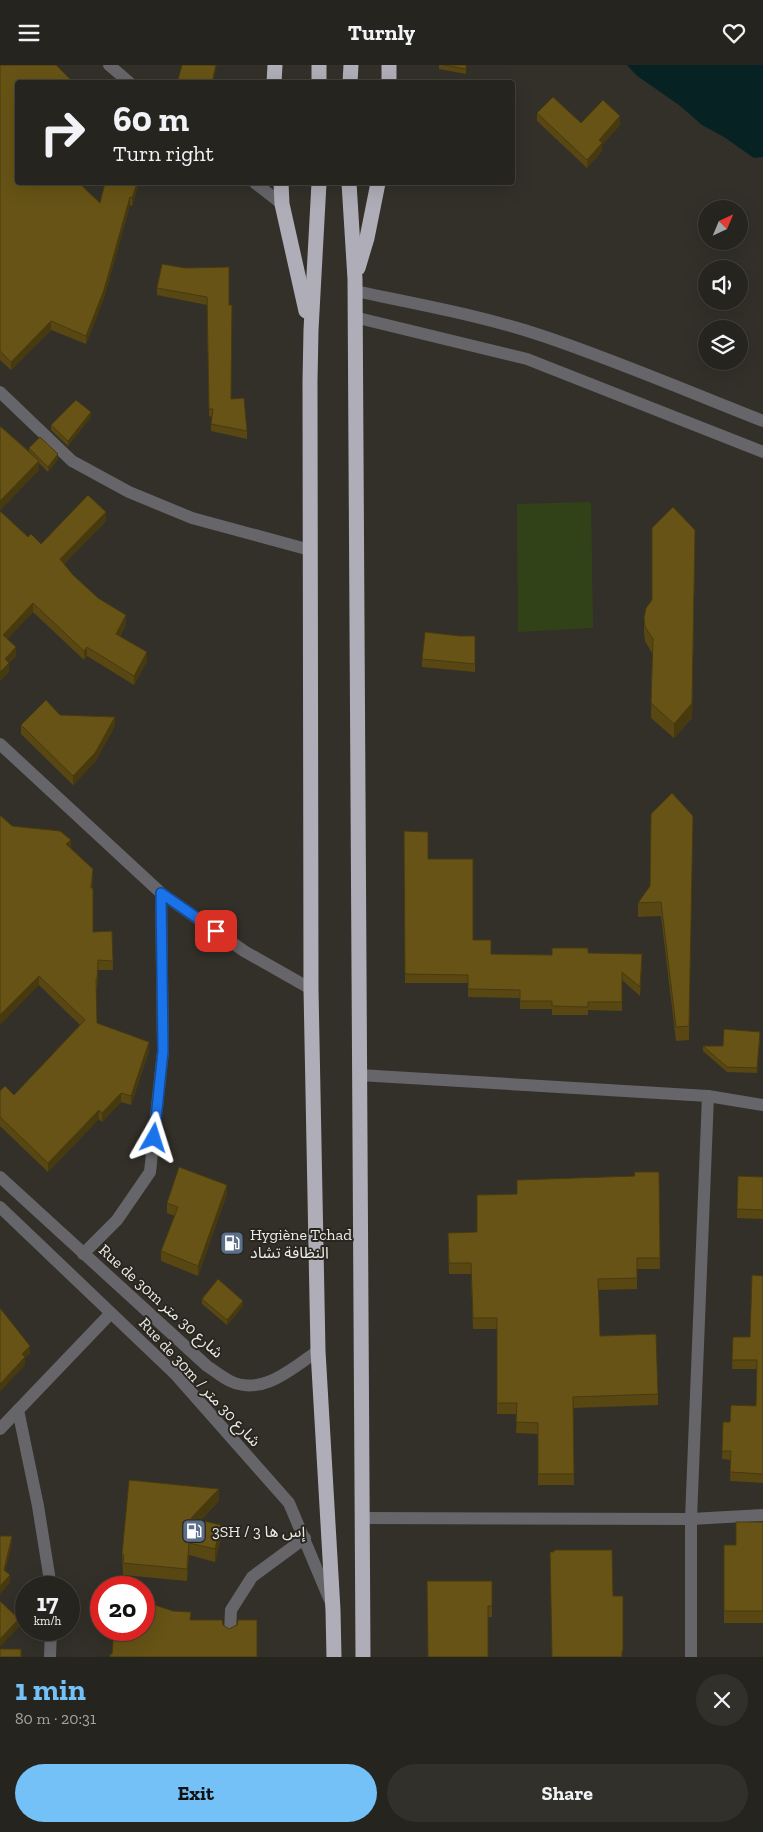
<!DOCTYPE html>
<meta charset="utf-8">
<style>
body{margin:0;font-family:"Zilla Slab","Noto Sans Arabic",serif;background:#32302b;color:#f1f3f6;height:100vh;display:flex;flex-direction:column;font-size:19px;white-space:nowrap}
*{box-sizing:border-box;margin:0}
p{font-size:16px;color:#a4a4a4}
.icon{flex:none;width:28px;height:28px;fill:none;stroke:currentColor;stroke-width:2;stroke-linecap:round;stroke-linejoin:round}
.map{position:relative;height:1592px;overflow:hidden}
.panel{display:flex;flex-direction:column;background:#26241e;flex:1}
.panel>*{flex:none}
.top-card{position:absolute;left:15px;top:15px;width:500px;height:105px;border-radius:5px;box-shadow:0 5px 20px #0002,0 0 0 1px #42413c;background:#26241e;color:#f1f3f6;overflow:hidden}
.needle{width:32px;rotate:44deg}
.tools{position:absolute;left:698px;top:135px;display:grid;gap:10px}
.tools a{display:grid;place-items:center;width:50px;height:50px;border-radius:50%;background:#26241e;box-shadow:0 5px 20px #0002,0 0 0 1px #42413c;font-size:25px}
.speed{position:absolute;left:15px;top:1511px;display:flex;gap:10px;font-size:25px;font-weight:700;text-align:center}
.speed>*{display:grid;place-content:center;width:65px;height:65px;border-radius:50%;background:#26241e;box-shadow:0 5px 20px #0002,0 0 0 1px #42413c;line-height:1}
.speed small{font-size:12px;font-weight:400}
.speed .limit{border:8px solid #d22;background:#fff;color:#111}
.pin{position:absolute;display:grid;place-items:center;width:42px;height:42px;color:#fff;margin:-21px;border-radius:10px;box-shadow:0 2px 8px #0006}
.me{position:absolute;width:55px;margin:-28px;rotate:6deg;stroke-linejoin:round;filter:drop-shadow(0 0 4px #0008)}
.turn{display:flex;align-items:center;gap:18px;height:105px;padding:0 15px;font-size:22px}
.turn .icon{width:65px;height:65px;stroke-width:2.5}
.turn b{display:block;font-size:35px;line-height:42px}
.round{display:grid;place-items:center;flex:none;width:52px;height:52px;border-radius:26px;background:#32302b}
.head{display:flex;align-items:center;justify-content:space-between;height:85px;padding:0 15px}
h1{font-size:30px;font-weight:800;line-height:38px;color:#73c1f6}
.button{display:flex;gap:10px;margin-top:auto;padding:10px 15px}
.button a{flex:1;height:58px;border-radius:30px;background:#73c1f6;color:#111;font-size:20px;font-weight:800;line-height:58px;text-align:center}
.button a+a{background:#32302b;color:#f1f3f6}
header{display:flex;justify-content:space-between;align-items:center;height:65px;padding:0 15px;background:#26241e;font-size:22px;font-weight:800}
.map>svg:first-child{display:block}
.green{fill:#324218}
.water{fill:#062222}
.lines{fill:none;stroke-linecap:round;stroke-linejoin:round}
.minor{stroke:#666569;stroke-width:12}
.highway{stroke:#afadb7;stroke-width:15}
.wall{fill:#584712}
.shaded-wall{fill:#473a0f}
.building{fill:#665315;stroke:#473a0f}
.route-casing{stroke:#114b97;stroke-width:12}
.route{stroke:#1a73e8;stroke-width:9}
.labels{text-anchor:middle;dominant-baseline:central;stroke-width:4;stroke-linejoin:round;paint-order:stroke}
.poi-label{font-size:16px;fill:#eceae5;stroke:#28261f;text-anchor:start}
.street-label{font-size:16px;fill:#eceae5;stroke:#28261f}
</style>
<header><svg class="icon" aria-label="menu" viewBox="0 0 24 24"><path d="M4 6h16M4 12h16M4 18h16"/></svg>Turnly<svg class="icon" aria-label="heart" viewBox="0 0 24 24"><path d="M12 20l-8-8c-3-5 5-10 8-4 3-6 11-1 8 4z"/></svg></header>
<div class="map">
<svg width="763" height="1592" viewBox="0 0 763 1592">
<rect width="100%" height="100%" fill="#323028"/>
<!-- green -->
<polygon class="green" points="591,437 593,563 518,567 517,439"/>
<!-- water -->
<polygon class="water" points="627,0 763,0 763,92 754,93 724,72 702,60 679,40 636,10"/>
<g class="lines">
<!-- minor -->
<g class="minor">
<polyline points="109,0 130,18"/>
<polyline points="255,118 282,139"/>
<path d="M355,226c62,13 124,24 185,44 75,25 149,57 223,86"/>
<polyline points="354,252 527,294 763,387"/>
<polyline points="0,327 72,396 129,427 192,453 310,485"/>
<polyline points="0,679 161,828 244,886 311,924"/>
<polyline points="359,1010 708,1031 763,1040"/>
<path d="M0,1112l207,189c8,5 15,11 23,15 33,16 63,-14 88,-30"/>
<polyline points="0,1142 176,1310 289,1438 331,1538"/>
<polyline points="83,1189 117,1155 150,1107 163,986 161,828"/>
<polyline points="18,1345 38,1441 51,1522"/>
<polyline points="0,1364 111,1248"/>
<polyline points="362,1453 691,1454 763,1450"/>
<polyline points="230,1568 231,1545 252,1512 305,1473"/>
<polyline points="50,1592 51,1565"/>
<polyline points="691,1592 691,1454 708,1031"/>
</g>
<!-- highway -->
<g class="highway">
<polyline points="274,18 275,0"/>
<polyline points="319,18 319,0"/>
<polyline points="350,18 351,0"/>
<polyline points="389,18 389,0"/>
<polyline points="281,118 282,139 306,246"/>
<polyline points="319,118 311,265 310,316 311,924 318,1286 333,1545 334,1592"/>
<polyline points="349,118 355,214 363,1592"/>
<polyline points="358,203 367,173 378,118"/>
</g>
</g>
<!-- wall -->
<g class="wall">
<polygon points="0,0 18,118 100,138 105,118 139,118 132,141 130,140 104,233 86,279 51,265 11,305 0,295"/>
<polygon points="439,0 466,0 466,9 439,4"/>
<polygon points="537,48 581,58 620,60 602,80 602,86 587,103 537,56"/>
<polygon points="162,199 229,240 231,334 247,366 247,374 211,366 211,359 212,352 209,351 207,240 157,230 157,223"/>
<polygon points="91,352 68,381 51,365 51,360"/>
<polygon points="0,361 29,386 29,383 58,394 48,407 39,398 39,405 0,445"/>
<polygon points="0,446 28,472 41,479 106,456 64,499 73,510 126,559 120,571 147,596 134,620 87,591 84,595 33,547 7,574 16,591 9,598 9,607 0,616"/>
<polygon points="695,479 692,653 674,673 651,653 652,588 645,576 644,567 644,553"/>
<polygon points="460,571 475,571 475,607 422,602 422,594"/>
<polygon points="60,650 115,661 95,697 73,720 21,669 21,660"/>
<polygon points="693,751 689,975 676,976 661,851 638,852 638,838 650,821"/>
<polygon points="12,761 71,783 93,814 92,823 93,867 112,866 113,905 98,905 97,924 96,924 97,958 149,986 131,1040 121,1037 102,1057 99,1054 48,1107 0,1061 0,1026 14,1030 80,960 39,920"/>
<polygon points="404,766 428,794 473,875 491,889 552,890 588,888 642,898 640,931 622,915 622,946 588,945 588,950 552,950 552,944 520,944 520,933 468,932 468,918 405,918"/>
<polygon points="760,972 757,1008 727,1007 703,986 703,981 723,981"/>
<polygon points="659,1107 660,1204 637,1204 637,1224 598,1225 600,1271 658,1329 658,1340 573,1343 574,1420 538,1420 538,1369 516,1368 517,1349 497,1349 497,1264 473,1264 471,1209 449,1209 448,1168 477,1167 517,1129"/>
<polygon points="738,1111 763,1112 763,1154 737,1153"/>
<polygon points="227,1129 198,1211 161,1196 161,1186 175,1151 167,1148 167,1138"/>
<polygon points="763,1211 763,1418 730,1416 731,1395 722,1394 723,1357 730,1357 756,1341 757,1304 732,1304 733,1272 750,1272"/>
<polygon points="202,1234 243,1241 227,1260 202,1239"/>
<polygon points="219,1436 201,1455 221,1473 215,1497 189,1490 187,1516 123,1510 122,1489"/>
<polygon points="763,1457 763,1558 724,1558 724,1480 736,1480"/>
<polygon points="492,1516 492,1552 488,1552 428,1592"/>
</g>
<!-- shaded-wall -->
<g class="shaded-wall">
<polygon points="216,0 217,0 213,18 212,18"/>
<polygon points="620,51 620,60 602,80 602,86 587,103 587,95 599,75"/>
<polygon points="137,118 139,118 132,141 132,133"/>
<polygon points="130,132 130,140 104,233 86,279 86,271"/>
<polygon points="51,256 51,265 11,305 11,297"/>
<polygon points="91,347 91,352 68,381 68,376"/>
<polygon points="58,389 58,394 48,407 48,402"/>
<polygon points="39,396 39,405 0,445 0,436"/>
<polygon points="106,447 106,456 60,503 60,494"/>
<polygon points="695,479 692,653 674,673 674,659"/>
<polygon points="33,538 33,547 3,578 3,570"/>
<polygon points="126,550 126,559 116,577 116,569"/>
<polygon points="16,582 16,591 9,598 9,607 0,616 0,607 5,594"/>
<polygon points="87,582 87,591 84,595 84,586"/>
<polygon points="147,587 147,596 134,620 134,611"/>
<polygon points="115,652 115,661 95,697 73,720 73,711"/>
<polygon points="71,775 71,784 66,779"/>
<polygon points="93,804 93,814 91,833 91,823"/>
<polygon points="39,911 39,920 0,960 0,950"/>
<polygon points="149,977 149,986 131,1040 131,1031"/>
<polygon points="121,1028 121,1037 102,1057 102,1048"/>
<polygon points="99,1045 99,1054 48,1107 48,1098"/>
<polygon points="227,1120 227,1129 198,1211 198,1201"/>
<polygon points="243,1236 243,1241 227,1260 227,1255"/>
<polygon points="30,1281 30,1289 25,1293 25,1300 0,1327 0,1319 22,1289"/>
<polygon points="219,1424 219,1436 191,1465 191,1453"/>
<polygon points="221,1460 221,1473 215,1497 215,1484"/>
<polygon points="12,1471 12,1479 4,1512 4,1505"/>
<polygon points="189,1478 189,1490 187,1516 187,1504"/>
<polygon points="10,1510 10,1518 0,1529 0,1521"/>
<polygon points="19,1554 19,1562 0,1582 0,1574"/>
</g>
<!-- building -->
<g class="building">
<polygon points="0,0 56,0 74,18 18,18 18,118 79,118 100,138 105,118 137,118 132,133 130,132 104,225 86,271 51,256 11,297 0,286"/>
<polygon points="182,0 216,0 212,18 177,18"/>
<polygon points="444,0 466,0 466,4"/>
<polygon points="553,32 581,58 603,35 620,51 599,75 602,78 587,95 537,48"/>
<polygon points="162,199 185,203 229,202 229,240 232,240 231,334 244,333 247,366 211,359 213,344 209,344 207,232 157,223"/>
<polygon points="76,335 91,347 68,376 51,360"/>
<polygon points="0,361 39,396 0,436"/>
<polygon points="40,372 58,389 48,402 29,383"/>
<polygon points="88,430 106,447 60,494 73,510 98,533 126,550 116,569 147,587 134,611 87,582 84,586 33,538 3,570 16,582 5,594 9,598 0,607 0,446 28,472 31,469 41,479"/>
<polygon points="673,442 695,465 692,638 674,659 651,638 653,574 645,562 644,553 646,543 652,535 652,463"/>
<polygon points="425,567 460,571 475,571 475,599 422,594"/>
<polygon points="46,635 60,650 115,652 95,688 73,711 21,660"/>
<polygon points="672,728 693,751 689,961 676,962 661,837 638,838 650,821 651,749"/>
<polygon points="0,750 12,761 60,766 71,775 66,779 93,804 91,823 93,823 93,867 112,866 113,896 98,895 97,914 96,914 97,958 149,977 131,1031 121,1028 102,1048 99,1045 48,1098 0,1052 0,1026 5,1021 14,1030 85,955 39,911 0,950"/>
<polygon points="404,766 428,767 428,794 473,794 473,875 491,875 491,889 552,890 552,883 588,883 588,888 642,889 640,922 622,907 622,937 588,937 588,942 552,941 552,936 520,936 520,925 468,924 468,910 405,909"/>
<polygon points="724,964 760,967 757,1003 727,1002 703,981 723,981"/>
<polygon points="179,1102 227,1120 198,1201 161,1186 178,1142 167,1138"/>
<polygon points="634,1107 659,1107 660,1193 637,1193 637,1213 598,1214 600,1271 656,1269 658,1329 573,1332 574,1409 538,1409 538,1358 516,1357 517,1338 497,1338 497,1253 473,1253 471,1198 449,1198 448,1168 477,1167 477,1130 517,1129 517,1115 635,1111"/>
<polygon points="738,1111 763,1112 763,1145 737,1144"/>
<polygon points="752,1210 763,1211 763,1409 730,1407 731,1386 722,1386 723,1357 730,1357 731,1340 756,1341 757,1295 732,1295 733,1272 750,1272"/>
<polygon points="218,1214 243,1236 227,1255 202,1234"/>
<polygon points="0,1243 30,1281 22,1289 25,1292 0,1319"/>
<polygon points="129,1415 219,1424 191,1453 221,1460 215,1484 189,1478 187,1504 123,1498 124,1490 122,1489"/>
<polygon points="736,1457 763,1457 763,1546 724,1546 724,1480 736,1480"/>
<polygon points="0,1471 12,1471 4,1505 10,1510 0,1521"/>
<polygon points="554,1485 612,1485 613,1531 623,1531 623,1586 622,1586 622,1592 552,1592 550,1487 554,1487"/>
<polygon points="427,1516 492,1516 492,1541 488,1541 488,1592 428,1592"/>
<polygon points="0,1536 19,1554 0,1574"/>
<polygon points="155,1540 173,1546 191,1547 190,1555 222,1555 223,1560 229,1564 237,1560 238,1555 257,1555 257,1592 110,1592 110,1589 112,1589 114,1565 144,1565 144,1542"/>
<rect x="0" y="1584" width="21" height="8"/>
</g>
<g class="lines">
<!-- route casing -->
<g class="route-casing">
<polyline id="route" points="154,1073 163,986 161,828 216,866"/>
</g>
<!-- route -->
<use href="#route" class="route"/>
</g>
<!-- icons -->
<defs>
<g id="fuel-square" transform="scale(1.25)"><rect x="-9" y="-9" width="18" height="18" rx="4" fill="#5c6f8a" stroke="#28261f"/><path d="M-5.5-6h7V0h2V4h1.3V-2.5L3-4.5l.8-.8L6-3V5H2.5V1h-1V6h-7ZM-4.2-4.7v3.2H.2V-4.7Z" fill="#fff"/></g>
</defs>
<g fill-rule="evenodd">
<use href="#fuel-square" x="232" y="1178"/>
<use href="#fuel-square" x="194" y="1466"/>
</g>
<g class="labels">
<!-- poi labels -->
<g class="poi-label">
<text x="250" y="1169">Hygiène Tchad<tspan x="250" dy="18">النظافة تشاد</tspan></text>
<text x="212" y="1466">3SH / 3 إس ها</text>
</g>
<!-- street labels -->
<g class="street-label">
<text transform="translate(161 1236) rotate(42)">Rue de 30m شارع 30 متر</text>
<text transform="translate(200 1317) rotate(47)">Rue de 30m / شارع 30 متر</text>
</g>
</g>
</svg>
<div class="tools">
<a><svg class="needle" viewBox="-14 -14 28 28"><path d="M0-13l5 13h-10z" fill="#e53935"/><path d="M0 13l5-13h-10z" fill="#a4a4a4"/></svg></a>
<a><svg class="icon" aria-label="sound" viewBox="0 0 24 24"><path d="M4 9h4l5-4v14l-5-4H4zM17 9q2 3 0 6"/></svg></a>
<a><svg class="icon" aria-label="layers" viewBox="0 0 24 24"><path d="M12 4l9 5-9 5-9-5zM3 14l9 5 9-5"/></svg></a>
</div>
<div class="speed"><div>17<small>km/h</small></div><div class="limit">20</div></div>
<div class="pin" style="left:216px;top:866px;background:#d93025"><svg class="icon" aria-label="arrive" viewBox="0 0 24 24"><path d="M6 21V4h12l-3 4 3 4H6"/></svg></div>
<svg class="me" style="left:154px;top:1073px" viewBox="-20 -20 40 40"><path d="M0-17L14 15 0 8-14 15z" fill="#1a73e8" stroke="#fff" stroke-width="4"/></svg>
<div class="top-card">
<div class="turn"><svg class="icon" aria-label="right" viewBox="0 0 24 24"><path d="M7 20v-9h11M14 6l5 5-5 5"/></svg><div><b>60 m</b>Turn right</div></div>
</div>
</div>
<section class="panel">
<div class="head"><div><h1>1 min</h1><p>80 m · 20:31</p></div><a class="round"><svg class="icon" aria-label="close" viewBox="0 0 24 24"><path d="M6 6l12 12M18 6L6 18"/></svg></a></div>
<div class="button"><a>Exit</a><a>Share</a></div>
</section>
